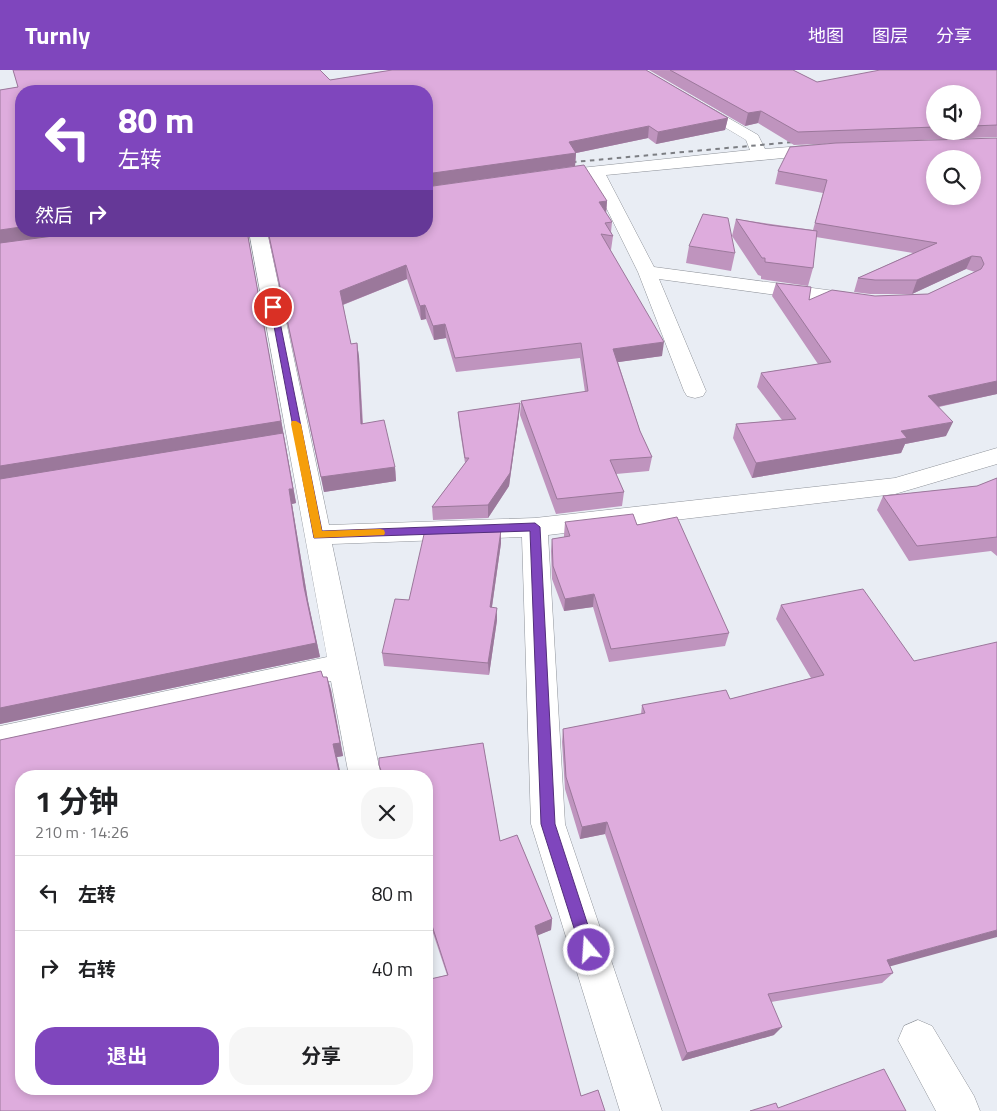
<!DOCTYPE html>
<html lang="zh">
<meta charset="utf-8">
<style>
body{margin:0;font-family:"Titillium Web","Noto Sans SC",sans-serif;background:#f6f6f6;color:#202124;height:100vh;display:flex;flex-direction:column;font-size:19px;white-space:nowrap}
*{box-sizing:border-box;margin:0}
p{font-size:16px;color:#757577}
.icon{flex:none;width:28px;height:28px;fill:none;stroke:currentColor;stroke-width:2;stroke-linecap:round;stroke-linejoin:round}
.map{position:relative;flex:1;overflow:hidden}
.side{position:absolute;left:15px;top:700px;width:418px;height:325px;display:flex;flex-direction:column;background:#fff;border-radius:20px;box-shadow:0 2px 8px #0003}
.side>*{flex:none}
.hud{position:absolute;left:15px;top:15px;width:418px;height:152px;border-radius:20px;box-shadow:0 2px 8px #0003;background:#7f46bd;color:#fff;overflow:hidden}
.controls{position:absolute;left:926px;top:15px;display:grid;gap:10px}
.controls a{display:grid;place-items:center;width:55px;height:55px;border-radius:50%;background:#fff;box-shadow:0 2px 8px #0003;font-size:25px}
.pin{position:absolute;display:grid;place-items:center;width:42px;height:42px;color:#fff;margin:-21px;border:2px solid #fff;border-radius:50%;box-shadow:0 1px 5px #0007}
.me{position:absolute;width:55px;margin:-28px;rotate:342deg;stroke-linejoin:round;filter:drop-shadow(0 0 4px #0008)}
.turn{display:flex;align-items:center;gap:18px;height:105px;padding:0 20px;font-size:22px}
.turn .icon{width:65px;height:65px;stroke-width:2.5}
.turn b{display:block;font-size:35px;line-height:42px}
.then{display:flex;align-items:center;height:48px;padding:0 20px;background:#0003;gap:10px;font-size:19px}
.round{display:grid;place-items:center;flex:none;width:52px;height:52px;border-radius:20px;background:#f6f6f6}
.headline{display:flex;align-items:center;justify-content:space-between;height:85px;padding:0 20px}
h1{font-size:30px;font-weight:700;line-height:38px}
.action{display:flex;gap:10px;margin-top:auto;padding:10px 20px}
.action a{flex:1;height:58px;border-radius:20px;background:#7f46bd;color:#fff;font-size:20px;font-weight:700;line-height:58px;text-align:center}
.action a+a{background:#f6f6f6;color:#202124}
ul{padding:0;list-style:none}
li{display:flex;align-items:center;gap:15px;height:75px;padding:0 20px;border-top:1px solid #e0e0e0}
li div{flex:1}
li b{display:block;font-size:19px}
li em{font-style:normal}
header{display:flex;align-items:center;gap:30px;box-sizing:border-box;height:70px;padding:0 25px;background:#7f46bd;color:#fff}
header strong{font-size:24px}
nav{display:flex;gap:28px;margin-inline-start:auto;font-size:18px}
.map>svg:first-child{display:block}
.lines{fill:none;stroke-linecap:round;stroke-linejoin:round}
.minor-casing{stroke:#8f939a;stroke-width:1}
.minor{fill:#fff;fill-rule:evenodd}
.rail{stroke:#7c7e83;stroke-width:2;stroke-dasharray:4.5 4.5;stroke-linecap:butt}
.wall{fill:#bf94be;fill-rule:evenodd}
.shaded-wall{fill:#9b789b}
.building{fill:#deacdd;stroke:#9b789b;fill-rule:evenodd}
.route{fill:#7f46bd;stroke:#532e7b}
.slow{fill:#f59e0b}
</style>
<header>
<strong>Turnly</strong>
<nav><a>地图</a><a>图层</a><a>分享</a></nav>
</header>
<div class="map">
<svg width="997" height="1041" viewBox="0 0 997 1041">
<rect width="100%" height="100%" fill="#e9edf4"/>
<g class="lines">
<!-- minor casing -->
<g class="minor-casing">
<g id="minor">
<polygon points="629,0 645,0 758,65 765,79 825,74 830,76 833,79 830,82 825,84 606,105 654,197 857,224 864,226 867,230 864,234 857,236 659,209 706,321 703,326 695,328 687,326 684,321 638,202 591,107 552,111 546,109 544,106 546,103 552,101 750,80 746,70"/>
<polygon points="249,161 267,161 329,455 535,448 895,408 997,378 997,394 895,424 548,465 565,754 662,1041 620,1041 531,754 522,467 332,474 381,706 349,706 331,611 0,684 0,656 327,587"/>
<polygon points="918,950 932,956 974,1026 980,1041 936,1041 898,970 904,956"/>
</g>
</g>
<!-- minor -->
<use href="#minor" class="minor"/>
<!-- rail -->
<polyline class="rail" points="563,93 804,71"/>
</g>
<!-- wall -->
<g class="wall">
<polygon points="13,0 320,0 330,10 392,0 646,0 728,48 725,60 656,74 648,68 576,83 575,96 426,117 426,21 21,21 21,161 90,161 76,163 91,161 247,161 296,433 292,434 308,531 320,587 0,654 0,20 18,17"/>
<path d="M649,0h144l24,12 180,-12v67l-203,8 -36,-22 -13,3zM935,24h37v37h-37z"/>
<polygon points="997,68 997,324 939,337 946,366 905,374 901,383 752,408 733,368 736,354 782,350 757,317 761,303 818,294 772,226 776,213 809,230 875,226 928,224 975,202 966,199 912,224 870,224 854,222 858,208 913,183 816,167 813,198 808,216 761,209 761,206 758,205 732,166 736,149 813,160 823,123 775,114 778,101"/>
<polygon points="607,131 606,143 612,152 611,162 613,166 611,180 610,179 662,286 618,292 640,361 652,387 649,401 616,404 624,422 622,436 556,444 520,345 521,331 585,322 580,288 456,302 446,268 434,270 426,249 421,250 407,209 343,235 351,274 357,273 359,287 363,353 395,397 396,411 324,422 267,161"/>
<polygon points="689,176 735,183 731,201 686,193"/>
<polygon points="520,333 519,345 509,416 488,448 433,450 432,437 465,393 459,354 458,342"/>
<polygon points="997,408 997,486 991,481 909,491 877,440 883,426 977,416"/>
<polygon points="565,452 637,455 729,563 725,576 609,592 593,537 564,541 552,509 551,481 552,469 564,467 564,465"/>
<polygon points="501,460 501,473 492,537 497,550 489,605 384,596 382,583 409,530"/>
<polygon points="781,535 914,591 890,897 893,903 882,913 771,932 774,965 682,991 605,764 580,769 565,719 562,672 563,659 641,644 642,635 730,629 811,608 776,549"/>
<polygon points="321,601 323,607 327,607 331,620 343,686 337,687 341,706 21,706 21,1019 426,1019 426,910 447,905 426,842 426,706 382,706 379,695 379,688 483,673 500,771 517,765 552,849 551,860 537,865 581,1026 598,1020 605,1041 0,1041 0,670"/>
</g>
<!-- shaded-wall -->
<g class="shaded-wall">
<polygon points="761,41 758,53 745,56 748,43"/>
<polygon points="728,48 725,60 656,74 658,62"/>
<polygon points="649,56 648,68 576,83 575,96 426,117 426,104 569,72"/>
<polygon points="607,131 606,144 599,132"/>
<polygon points="21,157 21,161 90,161 0,174 0,160"/>
<polygon points="247,161 296,433 292,434 308,531 320,587 0,654 0,396"/>
<polygon points="972,186 966,199 912,224 917,210"/>
<polygon points="406,195 407,209 342,235 340,221"/>
<polygon points="425,235 426,249 421,250 420,236"/>
<polygon points="445,254 446,268 434,270 433,256"/>
<polygon points="664,272 662,286 612,293 613,279"/>
<polygon points="357,273 359,287 363,368 361,354"/>
<polygon points="997,311 997,324 922,340 928,326"/>
<polygon points="520,333 519,345 509,416 488,448 488,435"/>
<polygon points="953,352 946,366 905,374 901,383 752,408 756,393 901,361"/>
<polygon points="395,397 396,411 324,422 321,407"/>
<polygon points="501,460 501,473 490,550 490,537"/>
<polygon points="594,524 593,537 564,541 565,529"/>
<polygon points="497,538 497,550 489,605 488,593"/>
<polygon points="327,607 331,620 343,686 337,687 341,706 340,706 333,674"/>
<polygon points="607,752 605,764 580,769 582,757"/>
<polygon points="552,849 551,860 534,867 535,856"/>
<polygon points="997,860 997,867 877,900 887,890"/>
<polygon points="782,957 774,965 682,991 687,983"/>
</g>
<!-- building -->
<g class="building">
<polygon points="13,0 320,0 330,10 392,0 646,0 728,48 658,62 649,56 569,72 576,83 426,104 426,21 21,21 21,157 0,160 0,20 18,17"/>
<polygon points="670,0 793,0 817,12 880,0 997,0 997,55 972,56 972,24 935,24 935,57 798,62 761,41 748,43"/>
<path d="M997,68v243l-69,15 25,26 -52,9 6,7 -151,25 -20,-39 60,-5 -35,-46 70,-11 -55,-79 35,4 -2,13 23,-10 43,6 53,-2 53,-25 3,-5 -3,-7 -9,-1 -55,24h-42l-17,-2 79,-35 -122,-20 12,-43 -49,-9 12,-24 46,-4zM935,89h37v37h-37z"/>
<polygon points="584,95 607,131 599,132 612,152 605,153 613,166 601,164 664,272 613,279 640,361 652,387 610,390 624,422 557,429 521,331 588,321 581,273 455,288 445,254 433,256 425,235 420,236 406,195 340,221 351,274 357,273 361,354 384,350 395,397 321,407 268,161 426,161 426,117"/>
<polygon points="703,144 728,148 735,183 689,176"/>
<polygon points="736,149 769,155 817,161 813,198 765,192 765,188 762,188"/>
<polygon points="91,161 247,161 281,351 0,396 0,173"/>
<polygon points="520,333 510,403 488,435 432,437 469,388 465,388 458,342"/>
<polygon points="283,363 293,419 289,419 304,517 316,573 0,638 0,409"/>
<polygon points="997,408 997,467 917,476 883,426 977,416"/>
<polygon points="633,444 637,455 677,447 729,563 611,579 594,524 565,529 553,496 552,469 570,466 565,452"/>
<polygon points="474,458 501,460 490,537 497,538 488,593 382,583 395,529 409,530 425,460"/>
<polygon points="863,519 914,591 997,572 997,860 887,890 893,903 768,924 782,957 687,983 607,752 582,757 566,707 563,659 645,643 642,635 726,620 730,629 824,605 781,535"/>
<polygon points="321,601 323,607 327,607 340,673 333,674 340,706 21,706 21,1019 426,1019 426,910 448,905 426,837 426,706 383,706 379,695 379,688 483,673 500,771 517,765 552,849 535,856 581,1026 598,1020 605,1041 0,1041 0,670"/>
<polygon points="884,999 906,1041 750,1041 776,1033 778,1038"/>
</g>
<!-- route -->
<polygon class="route" points="270,235 277,237 322,461 535,453 540,457 555,754 596,880 594,885 589,887 583,885 581,880 541,754 530,461 314,468"/>
<!-- slow -->
<polygon class="slow" points="292,351 296,351 301,354 322,461 380,459 384,460 385,463 384,465 314,468 291,354"/>
</svg>
<div class="controls">
<a><svg class="icon" aria-label="sound" viewBox="0 0 24 24"><path d="M4 9h4l5-4v14l-5-4H4zM17 9q2 3 0 6"/></svg></a>
<a><svg class="icon" aria-label="search" viewBox="0 0 24 24"><circle cx="10" cy="10" r="6"/><path d="M15 15l6 6"/></svg></a>
</div>
<div class="pin" style="left:273px;top:237px;background:#d93025"><svg class="icon" aria-label="arrive" viewBox="0 0 24 24"><path d="M6 21V4h12l-3 4 3 4H6"/></svg></div>
<svg class="me" style="left:589px;top:880px" viewBox="-20 -20 40 40"><circle r="17" fill="#7f46bd" stroke="#fff" stroke-width="3"/><path d="M0-11L8 9 0 5-8 9z" fill="#fff"/></svg>
<div class="hud">
<div class="turn"><svg class="icon" aria-label="left" viewBox="0 0 24 24"><path d="M17 20v-9H6M10 6l-5 5 5 5"/></svg><div><b>80 m</b>左转</div></div>
<div class="then">然后<svg class="icon" aria-label="right" viewBox="0 0 24 24"><path d="M7 20v-9h11M14 6l5 5-5 5"/></svg></div>
</div>
<section class="side">
<div class="headline"><div><h1>1 分钟</h1><p>210 m · 14:26</p></div><a class="round"><svg class="icon" aria-label="close" viewBox="0 0 24 24"><path d="M6 6l12 12M18 6L6 18"/></svg></a></div>
<ul>
<li><svg class="icon" aria-label="left" viewBox="0 0 24 24"><path d="M17 20v-9H6M10 6l-5 5 5 5"/></svg><div><b>左转</b></div><em>80 m</em></li>
<li><svg class="icon" aria-label="right" viewBox="0 0 24 24"><path d="M7 20v-9h11M14 6l5 5-5 5"/></svg><div><b>右转</b></div><em>40 m</em></li>
</ul>
<div class="action"><a>退出</a><a>分享</a></div>
</section>
</div>
